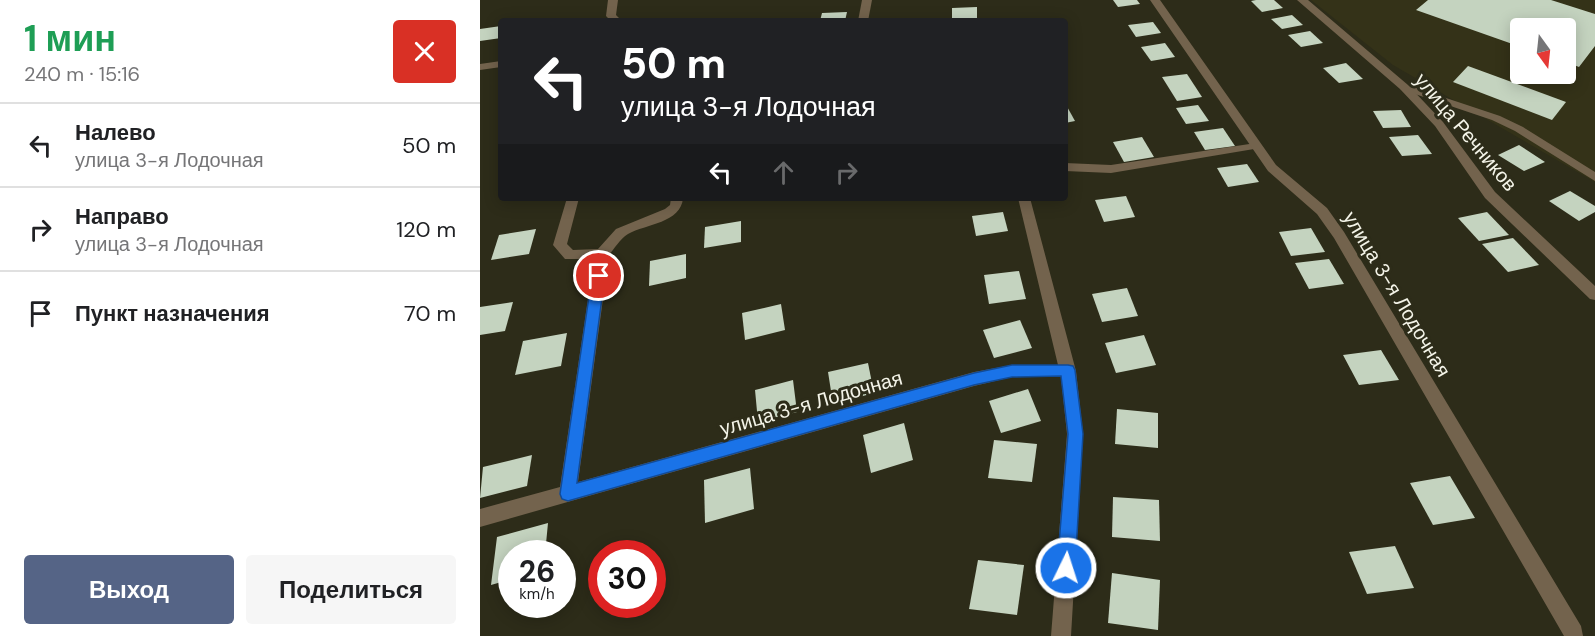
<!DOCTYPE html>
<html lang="ru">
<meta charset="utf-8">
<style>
body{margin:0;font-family:"DM Sans",sans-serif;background:#f6f6f6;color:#202124;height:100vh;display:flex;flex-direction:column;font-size:22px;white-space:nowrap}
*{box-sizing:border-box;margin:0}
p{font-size:20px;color:#757577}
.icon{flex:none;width:33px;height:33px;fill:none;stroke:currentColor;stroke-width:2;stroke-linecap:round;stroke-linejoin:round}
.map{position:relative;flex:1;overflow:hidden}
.panel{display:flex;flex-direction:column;background:#fff;width:480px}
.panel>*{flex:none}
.guide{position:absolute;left:18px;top:18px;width:570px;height:183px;border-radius:6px;box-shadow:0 3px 15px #0003;background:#202124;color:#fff;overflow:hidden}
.needle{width:39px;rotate:165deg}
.controls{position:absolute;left:1030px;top:18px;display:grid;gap:12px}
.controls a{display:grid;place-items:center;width:66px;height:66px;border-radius:6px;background:#fff;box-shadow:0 3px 15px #0003;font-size:30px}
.speed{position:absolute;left:18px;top:540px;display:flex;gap:12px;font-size:30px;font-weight:700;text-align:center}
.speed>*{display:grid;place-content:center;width:78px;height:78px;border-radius:50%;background:#fff;box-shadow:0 3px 15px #0003;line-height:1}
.speed small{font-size:15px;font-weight:400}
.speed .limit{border:9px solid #d22;background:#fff;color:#111}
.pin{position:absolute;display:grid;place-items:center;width:51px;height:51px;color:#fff;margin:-26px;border:3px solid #fff;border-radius:50%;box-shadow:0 2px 6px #0007}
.me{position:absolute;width:66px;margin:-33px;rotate:4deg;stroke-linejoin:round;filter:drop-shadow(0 0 4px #0008)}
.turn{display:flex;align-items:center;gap:21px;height:126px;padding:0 24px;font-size:27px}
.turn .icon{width:78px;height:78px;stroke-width:2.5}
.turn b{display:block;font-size:42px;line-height:51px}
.lanes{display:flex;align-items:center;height:57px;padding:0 24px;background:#0003;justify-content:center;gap:30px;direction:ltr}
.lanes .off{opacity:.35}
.round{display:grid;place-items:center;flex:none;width:63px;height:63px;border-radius:6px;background:#f6f6f6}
.head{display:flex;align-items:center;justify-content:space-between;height:102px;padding:0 24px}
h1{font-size:36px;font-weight:700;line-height:45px;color:#1e9e55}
.cta{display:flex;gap:12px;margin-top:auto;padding:12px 24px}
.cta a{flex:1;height:69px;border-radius:6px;background:#556486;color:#fff;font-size:24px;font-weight:700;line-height:69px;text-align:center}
.cta a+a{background:#f6f6f6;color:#202124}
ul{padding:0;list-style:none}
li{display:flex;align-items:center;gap:18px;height:84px;padding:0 24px;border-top:2px solid #e0e0e0}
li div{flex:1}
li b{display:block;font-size:22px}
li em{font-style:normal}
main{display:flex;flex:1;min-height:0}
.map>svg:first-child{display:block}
.built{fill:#343218;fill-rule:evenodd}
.building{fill:#c4d3bf}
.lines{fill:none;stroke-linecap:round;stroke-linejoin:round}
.lane{fill:#73634d;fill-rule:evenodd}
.street{fill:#73634d;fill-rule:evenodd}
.route{fill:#1a73e8;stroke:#114b97;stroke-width:1.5}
.labels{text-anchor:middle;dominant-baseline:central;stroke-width:6;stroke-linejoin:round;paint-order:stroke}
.street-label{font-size:20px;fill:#f4f4e8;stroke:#2d2c19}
</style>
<main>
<section class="panel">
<div class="head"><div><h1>1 мин</h1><p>240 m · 15:16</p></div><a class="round" style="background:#d93025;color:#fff"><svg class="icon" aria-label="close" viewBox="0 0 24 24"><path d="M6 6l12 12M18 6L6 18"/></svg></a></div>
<ul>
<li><svg class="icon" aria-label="left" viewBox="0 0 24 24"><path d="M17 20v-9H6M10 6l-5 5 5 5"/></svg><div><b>Налево</b><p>улица 3-я Лодочная</p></div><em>50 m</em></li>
<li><svg class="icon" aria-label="right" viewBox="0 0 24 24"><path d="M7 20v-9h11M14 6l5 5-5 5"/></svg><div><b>Направо</b><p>улица 3-я Лодочная</p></div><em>120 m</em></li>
<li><svg class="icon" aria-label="arrive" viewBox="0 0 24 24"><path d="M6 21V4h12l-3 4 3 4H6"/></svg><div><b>Пункт назначения</b></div><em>70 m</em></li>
</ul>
<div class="cta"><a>Выход</a><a>Поделиться</a></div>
</section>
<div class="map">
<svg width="1115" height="636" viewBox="0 0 1115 636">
<rect width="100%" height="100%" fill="#2d2c19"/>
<!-- built -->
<path class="built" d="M831,0h284v182l-202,-117zM1041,28h45v46h-45z"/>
<!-- building -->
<g class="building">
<polygon points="633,0 657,0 660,4 638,7"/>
<polygon points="776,0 794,0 803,8 782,12 771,1"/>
<polygon points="948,0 1071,0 1115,14 1115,46 1099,67 1086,62 1086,28 1041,28 1041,47 936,10"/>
<polygon points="497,7 497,19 472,20 472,8"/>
<polygon points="367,12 365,21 340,21 342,13"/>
<polygon points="812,15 823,25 802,29 791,19"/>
<polygon points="673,22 681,33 656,37 648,25"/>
<polygon points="21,26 21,38 0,41 0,29"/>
<polygon points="830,31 843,43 821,47 808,35"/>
<polygon points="685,43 695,57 671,61 661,47"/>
<polygon points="866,63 883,79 859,83 843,68"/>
<polygon points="988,66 1086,102 1072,120 973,82"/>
<polygon points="707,74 722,97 697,101 682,77"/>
<polygon points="585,103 595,121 585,123"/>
<polygon points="718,105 729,121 706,124 696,108"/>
<polygon points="921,110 931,127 903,128 893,111"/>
<polygon points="743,128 755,146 725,150 714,132"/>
<polygon points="938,135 952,154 922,156 909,137"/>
<polygon points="662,137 674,157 644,162 633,142"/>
<polygon points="1039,145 1065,162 1044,171 1018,155"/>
<polygon points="767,164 779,182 748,187 737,168"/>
<polygon points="1090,191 1115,206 1115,212 1099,221 1069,201"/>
<polygon points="646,196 655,217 624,222 615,200"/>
<polygon points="523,212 528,231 496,236 492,216"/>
<polygon points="1007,212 1029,235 999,241 978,218"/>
<polygon points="261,221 261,242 224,248 225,227"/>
<polygon points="831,228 845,252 811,256 799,232"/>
<polygon points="56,229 49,254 11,260 19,235"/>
<polygon points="1033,238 1059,265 1028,272 1002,244"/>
<polygon points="206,254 206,278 169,286 170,261"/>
<polygon points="849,259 864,284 829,289 815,263"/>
<polygon points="539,271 546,299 509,304 504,275"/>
<polygon points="647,288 658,316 622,322 612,294"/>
<polygon points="33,302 25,331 0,335 0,307"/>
<polygon points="301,304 305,330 265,340 262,313"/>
<polygon points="540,320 552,348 514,358 503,330"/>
<polygon points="87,333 81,366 35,375 43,341"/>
<polygon points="664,335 676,365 636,373 625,343"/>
<polygon points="901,350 919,380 879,385 863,355"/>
<polygon points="388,363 394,393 353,404 348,372"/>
<polygon points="313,380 317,412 278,422 275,390"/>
<polygon points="548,389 561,421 521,433 509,401"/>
<polygon points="637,409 678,413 678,448 635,444"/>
<polygon points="424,423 433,460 391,473 383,435"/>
<polygon points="514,440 557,444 552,482 508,478"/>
<polygon points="52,455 47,486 0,498 3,467"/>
<polygon points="270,468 274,509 225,523 224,480"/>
<polygon points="970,476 995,518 953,525 930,483"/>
<polygon points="633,497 679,500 680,541 632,537"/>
<polygon points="68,523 65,554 32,554 32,579 11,585 17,537"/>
<polygon points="915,546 934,588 887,594 869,552"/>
<polygon points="498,560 544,565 537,615 489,609"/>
<polygon points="632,573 680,580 678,630 628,623"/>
</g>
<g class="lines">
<!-- lane -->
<g class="lane">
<polygon points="924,84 1020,116 1043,127 1115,172 1115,181 1035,131 1012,120 920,89 920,85"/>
<polygon points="776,143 780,144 780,148 631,173 585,171 585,163 631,165"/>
</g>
<!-- street -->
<g class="street">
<polygon points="128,0 138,0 136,15 142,21 131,21 126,16"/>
<polygon points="382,0 392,0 388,21 378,21"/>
<polygon points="670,0 680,0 796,165 847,208 864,232 1101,626 1103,636 1084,636 854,238 837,214 788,171"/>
<polygon points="817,0 828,0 928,85 963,122 1015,192 1115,286 1115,300 1110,299 1005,198 955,126 920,89"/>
<polygon points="21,61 21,67 0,70 0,64"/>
<path d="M87,198h12l-12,46 6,6 25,-1 18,-20 49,-20 5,-4 1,-7h12c-2,25 -37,26 -55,36 -8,5 -14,15 -19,21l-31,227 396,-110 38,-7h46l-40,-167h12l46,173 7,63 -12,202h-20l16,-202 -6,-57h-49l-38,9 -494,141v-18l80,-22 34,-228h-29l-12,-14z"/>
</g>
</g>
<!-- route -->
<polygon class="route" points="119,271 125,276 97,483 494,373 532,365 588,365 593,366 595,370 603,434 595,568 592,575 586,577 580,575 577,568 588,434 581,376 532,377 494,385 88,501 82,499 80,494 112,276"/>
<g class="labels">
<!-- street labels -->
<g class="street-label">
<text transform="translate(986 132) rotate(50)">улица Речников</text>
<text transform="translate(917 294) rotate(59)">улица 3-я Лодочная</text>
<text transform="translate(331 403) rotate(-16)">улица 3-я Лодочная</text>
</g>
</g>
</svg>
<div class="controls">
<a><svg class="needle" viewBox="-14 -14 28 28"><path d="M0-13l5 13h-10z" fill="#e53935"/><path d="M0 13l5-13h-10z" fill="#757577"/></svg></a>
</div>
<div class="speed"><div>26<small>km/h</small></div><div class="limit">30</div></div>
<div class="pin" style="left:119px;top:276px;background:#d93025"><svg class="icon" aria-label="arrive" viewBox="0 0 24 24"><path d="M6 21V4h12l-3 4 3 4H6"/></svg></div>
<svg class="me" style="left:586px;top:568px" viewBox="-20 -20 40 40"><circle r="17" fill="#1a73e8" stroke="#fff" stroke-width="3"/><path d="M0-11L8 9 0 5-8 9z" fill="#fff"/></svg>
<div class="guide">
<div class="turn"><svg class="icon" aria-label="left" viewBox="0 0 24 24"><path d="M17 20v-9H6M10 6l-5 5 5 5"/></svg><div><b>50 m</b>улица 3-я Лодочная</div></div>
<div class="lanes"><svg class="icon" aria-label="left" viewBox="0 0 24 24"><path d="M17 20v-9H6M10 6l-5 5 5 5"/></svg><svg class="icon off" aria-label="ahead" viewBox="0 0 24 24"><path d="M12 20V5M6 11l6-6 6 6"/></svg><svg class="icon off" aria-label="right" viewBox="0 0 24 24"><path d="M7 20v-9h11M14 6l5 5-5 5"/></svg></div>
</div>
</div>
</main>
